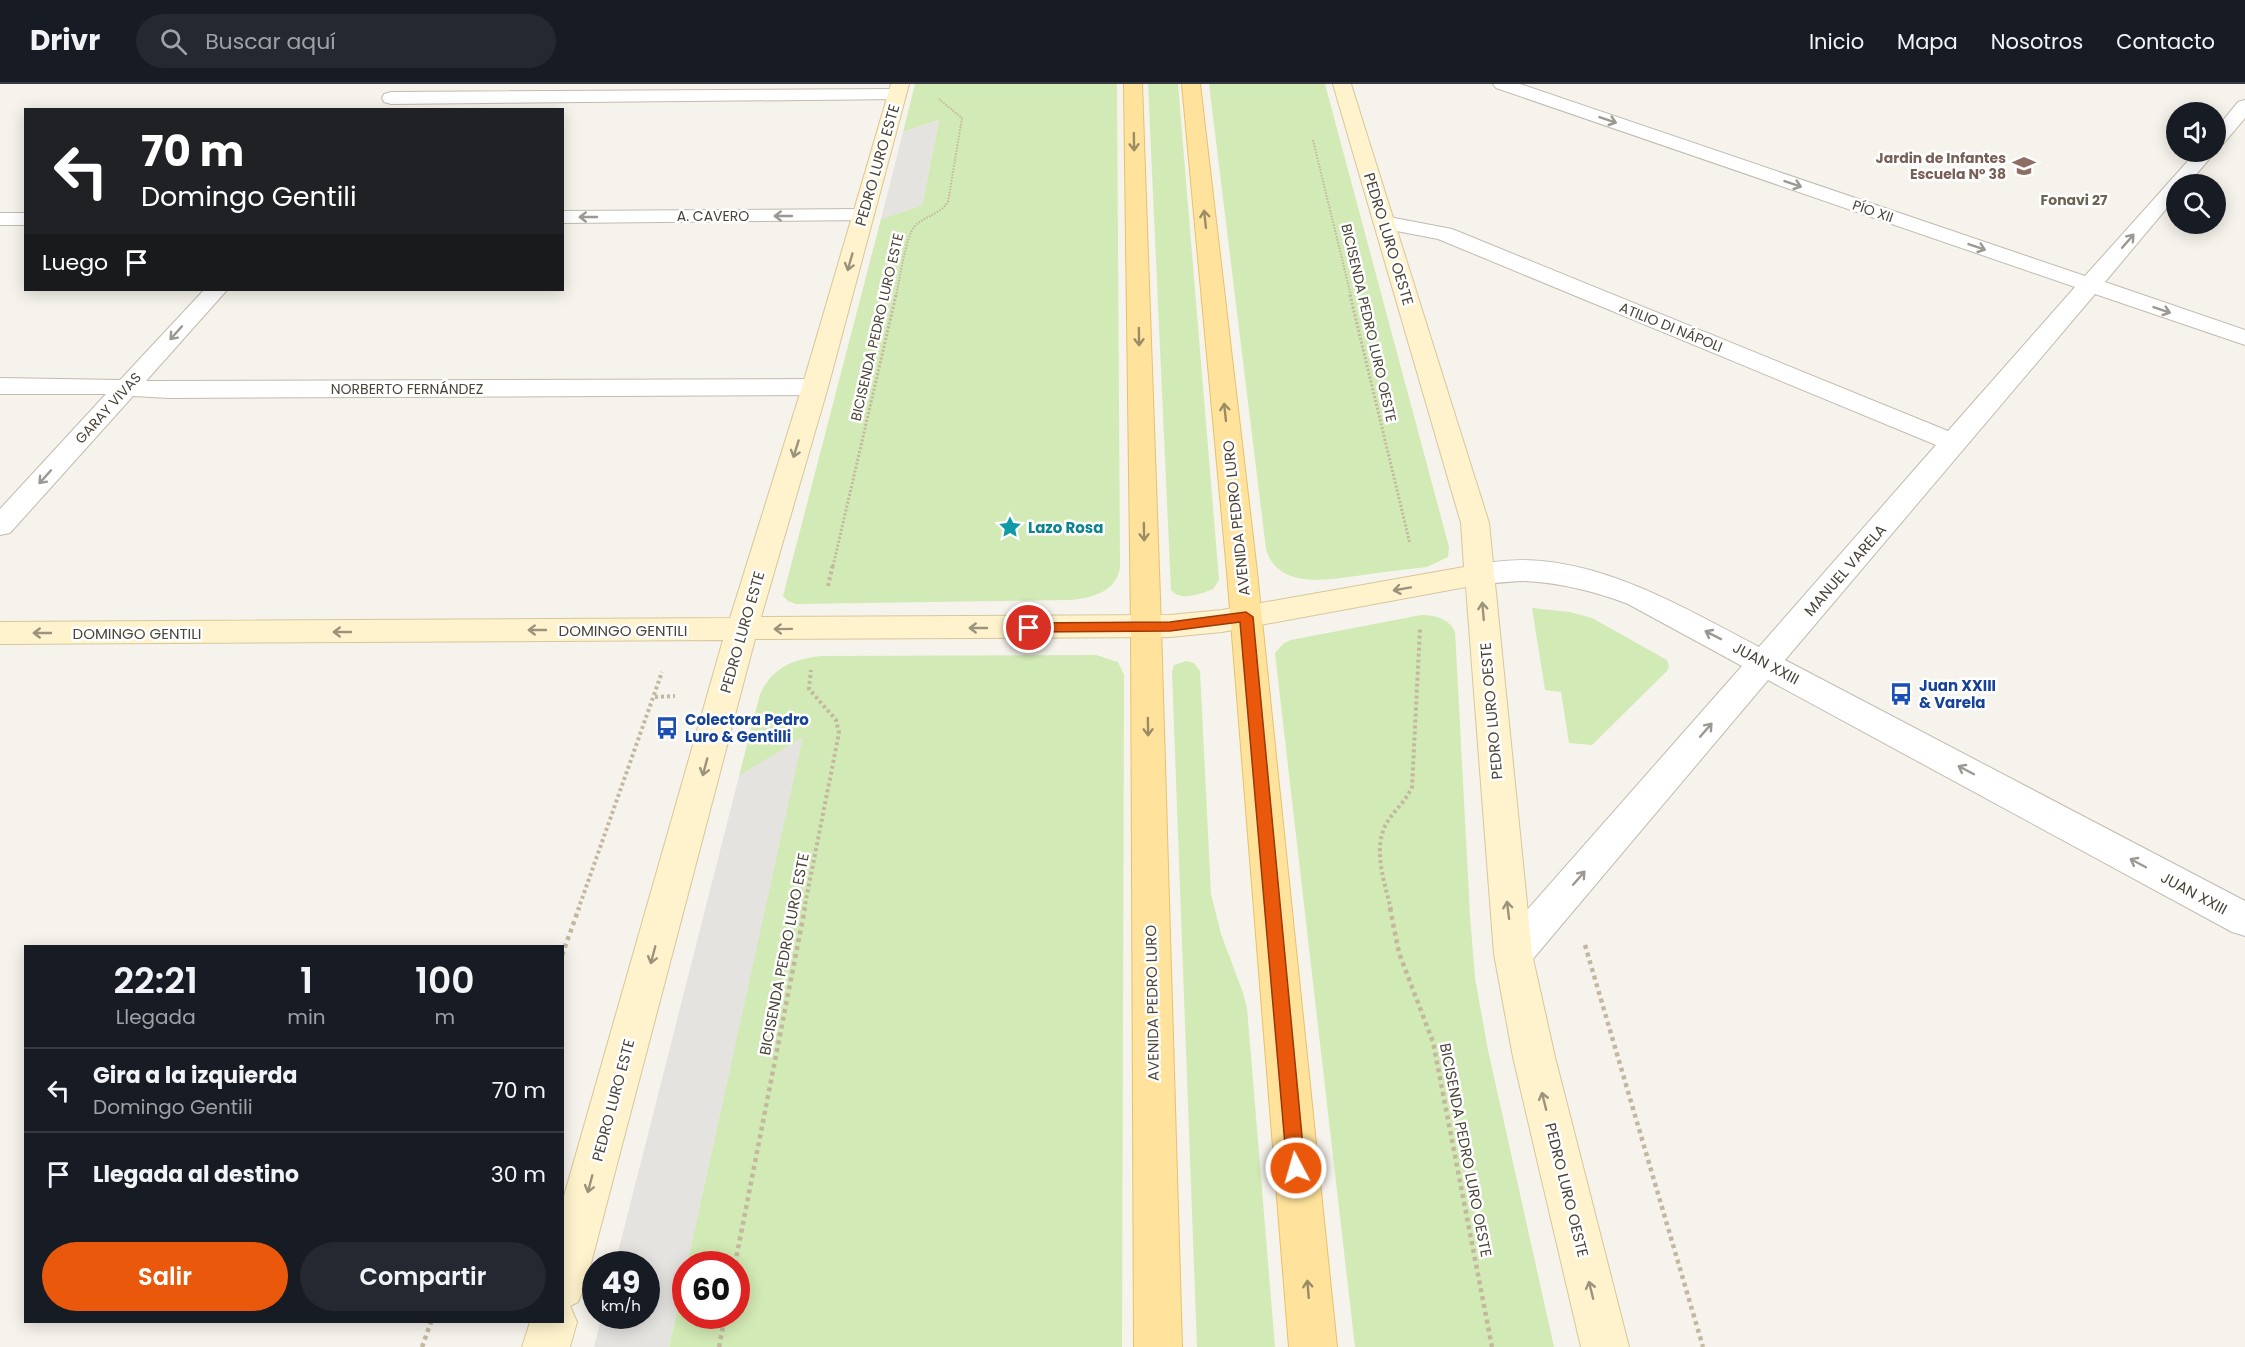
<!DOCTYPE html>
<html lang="es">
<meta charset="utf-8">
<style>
body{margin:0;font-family:Poppins,sans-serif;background:#242831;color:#f1f3f6;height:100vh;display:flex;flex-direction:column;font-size:22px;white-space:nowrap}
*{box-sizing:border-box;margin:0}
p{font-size:20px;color:#9ea1a6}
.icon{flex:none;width:33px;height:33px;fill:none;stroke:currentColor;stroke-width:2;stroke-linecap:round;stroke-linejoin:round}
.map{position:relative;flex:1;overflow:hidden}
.sheet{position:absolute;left:24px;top:861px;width:540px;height:378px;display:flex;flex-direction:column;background:#171b24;border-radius:0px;box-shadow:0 3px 15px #0003}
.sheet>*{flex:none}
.hud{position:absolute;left:24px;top:24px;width:540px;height:183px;border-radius:0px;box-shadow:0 3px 15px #0003;background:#202124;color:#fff;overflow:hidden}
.fabs{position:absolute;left:2166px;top:18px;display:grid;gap:12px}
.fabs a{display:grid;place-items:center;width:60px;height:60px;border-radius:50%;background:#171b24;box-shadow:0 3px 15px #0003;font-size:30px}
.speed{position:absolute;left:582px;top:1167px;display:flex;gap:12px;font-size:30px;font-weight:700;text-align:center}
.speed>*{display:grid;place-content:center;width:78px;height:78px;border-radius:50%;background:#171b24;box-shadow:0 3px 15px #0003;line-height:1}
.speed small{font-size:15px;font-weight:400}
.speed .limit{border:9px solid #d22;background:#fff;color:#111}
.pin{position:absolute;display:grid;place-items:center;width:51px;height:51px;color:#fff;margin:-26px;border:3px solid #fff;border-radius:50%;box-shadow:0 2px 6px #0007}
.me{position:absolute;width:66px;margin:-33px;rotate:354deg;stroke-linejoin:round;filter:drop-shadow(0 0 4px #0008)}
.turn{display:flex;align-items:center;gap:21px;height:126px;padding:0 18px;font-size:27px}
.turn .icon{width:78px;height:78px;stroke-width:2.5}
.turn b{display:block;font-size:42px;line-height:51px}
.then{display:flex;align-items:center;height:57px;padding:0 18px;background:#0003;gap:12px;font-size:22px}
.eta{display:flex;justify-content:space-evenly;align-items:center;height:102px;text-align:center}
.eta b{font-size:36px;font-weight:600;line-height:42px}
.action{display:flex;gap:12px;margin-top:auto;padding:12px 18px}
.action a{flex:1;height:69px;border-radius:36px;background:#ea580c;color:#fff;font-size:24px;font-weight:600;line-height:69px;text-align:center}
.action a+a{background:#242831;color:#f1f3f6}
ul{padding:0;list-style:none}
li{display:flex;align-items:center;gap:18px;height:84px;padding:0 18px;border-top:2px solid #363941}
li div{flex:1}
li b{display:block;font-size:22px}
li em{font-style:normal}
header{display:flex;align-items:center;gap:36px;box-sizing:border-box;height:84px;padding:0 30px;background:#171b24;border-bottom:2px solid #363941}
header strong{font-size:28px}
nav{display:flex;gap:33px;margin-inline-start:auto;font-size:21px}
.search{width:420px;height:54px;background:#242831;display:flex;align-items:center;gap:15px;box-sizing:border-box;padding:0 21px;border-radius:33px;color:#9ea1a6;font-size:22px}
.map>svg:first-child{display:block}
.green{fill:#d2eab5}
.parking{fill:#e5e3e0}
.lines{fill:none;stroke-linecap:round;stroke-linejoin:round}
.street-casing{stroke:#c2bbae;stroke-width:2}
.secondary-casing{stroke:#d6c79b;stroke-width:2}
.primary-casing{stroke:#e6c16a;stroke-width:2}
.path-far3{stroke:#c4b79f;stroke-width:2;stroke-dasharray:1.5 1.5;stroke-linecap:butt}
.path-far2{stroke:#c4b79f;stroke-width:3;stroke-dasharray:2 2;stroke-linecap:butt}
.path-far1{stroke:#c4b79f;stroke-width:4;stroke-dasharray:3 3;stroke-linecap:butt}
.path{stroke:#c4b79f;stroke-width:4.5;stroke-dasharray:4 4;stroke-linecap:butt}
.street{fill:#fff;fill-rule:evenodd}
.secondary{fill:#fff3cd;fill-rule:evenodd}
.primary{fill:#ffe39c;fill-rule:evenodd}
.oneway{stroke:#9c9892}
.oneway2{stroke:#9c8c66}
.oneway3{stroke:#9c937c}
.route{fill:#ea580c;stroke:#983908;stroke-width:1.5}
.labels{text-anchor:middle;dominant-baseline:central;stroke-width:5;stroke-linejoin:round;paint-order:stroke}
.far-education-label{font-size:14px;font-weight:bold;fill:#785e54;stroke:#fff;text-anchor:end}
.far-neighbourhood-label{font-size:14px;font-weight:bold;fill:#6e6250;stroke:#fff}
.far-street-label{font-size:14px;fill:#4b4439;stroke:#fff}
.street-label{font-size:15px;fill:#4b4439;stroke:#fff}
.culture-label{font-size:15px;font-weight:bold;fill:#0d838f;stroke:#fff;text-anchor:start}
.transit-label{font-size:15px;font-weight:bold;fill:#164399;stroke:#fff;text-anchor:start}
</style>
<header>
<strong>Drivr</strong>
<div class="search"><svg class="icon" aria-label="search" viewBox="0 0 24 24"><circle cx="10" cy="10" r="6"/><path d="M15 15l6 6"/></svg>Buscar aquí</div>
<nav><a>Inicio</a><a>Mapa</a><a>Nosotros</a><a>Contacto</a></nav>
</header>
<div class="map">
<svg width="2245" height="1263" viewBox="0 0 2245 1263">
<rect width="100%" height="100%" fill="#f6f3ec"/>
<!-- green -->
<g class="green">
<path d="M915,0h202l3,483c-3,24 -27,31 -49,33l-275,4 -8,-3 -5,-5 98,-377 41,-14 17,-85 -36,12z"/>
<path d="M1148,0h30l41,496 -6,9c-13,5 -32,13 -42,1z"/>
<path d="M1209,0h116l124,463 -1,10 -21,10c-21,2 -43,5 -64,8 -32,4 -85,16 -97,-26z"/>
<polygon points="1532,524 1570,528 1592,534 1667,576 1669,582 1667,587 1592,661 1569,659 1561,608 1545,606"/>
<path d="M1421,531c15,0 26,3 34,16l15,284 5,63 13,72 66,297h-199l-80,-694 9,-10 7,-3z"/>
<path d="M1096,571l22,7 6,13 -2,672h-453l16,-73 1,42h50v-52h-49l115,-526 -63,38 21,-82c13,-27 33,-35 62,-38z"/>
<polygon points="1186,577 1194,579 1200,587 1211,810 1221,850 1243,909 1247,924 1275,1263 1197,1263 1172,588 1174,581"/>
</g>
<!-- parking -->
<g class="parking">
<polygon points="939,36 922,121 881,135 903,48"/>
<polygon points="803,653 687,1180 686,1180 669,1263 594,1263 602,1232 646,1232 646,1180 615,1180 739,692"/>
</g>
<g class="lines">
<!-- street casing -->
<g class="street-casing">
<g id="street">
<path d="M1493,0h27l565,192 111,-124 20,-1 -28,33h-12v13l-71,85 140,48v15l-150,-51 -310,366 460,241v35l-13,-4 -464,-252 -241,286 -14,5 -14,-5 -5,-12 5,-12 243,-276 -114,-62c-34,-13 -67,-21 -103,-23 -19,0 -38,5 -55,0l-5,-7 5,-7c100,-28 203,35 289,80l177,-202 -498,-206 -62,-12 -3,-5 3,-5 8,-1 68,13 496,202 127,-144 -579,-199z"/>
<polygon points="896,5 903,7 905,11 903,15 391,20 384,18 382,14 384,10 391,8"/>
<polygon points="2245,16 2245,34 2223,60 2216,62 2216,45 2238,18"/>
<polygon points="863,125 871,126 874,131 871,136 562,139 562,127"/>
<rect x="0" y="129" width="26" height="12"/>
<polygon points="204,206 227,206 146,297 815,295 824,298 828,303 824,308 815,311 169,314 133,312 10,449 0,451 0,425 106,310 0,310 0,294 120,296"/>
</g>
</g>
<!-- secondary casing -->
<g class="secondary-casing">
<polygon id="secondary" points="891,0 909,0 828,303 761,533 1170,531 1222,526 1464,483 1461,439 1333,0 1351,0 1489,439 1532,870 1555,973 1629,1263 1581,1263 1513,973 1494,870 1466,503 1222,548 1170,553 755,555 585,1202 578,1218 570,1222 577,1238 570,1263 522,1263 530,1238 562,1238 562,1119 723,556 0,560 0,538 730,534 802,303"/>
</g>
<!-- primary casing -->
<g class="primary-casing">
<g id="primary">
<polygon points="1124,0 1142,0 1161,543 1182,1263 1134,1263 1131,543"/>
<polygon points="1182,0 1200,0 1257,488 1337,1263 1289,1263 1227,488"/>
</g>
</g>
<!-- path-far3 -->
<g class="path-far3">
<polyline points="1313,56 1351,212"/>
<path d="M896,212c3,-14 10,-59 18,-69 10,-11 25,-12 34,-25l14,-84 -23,-19"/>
</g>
<!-- path-far2 -->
<g class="path-far2">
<polyline points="1350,211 1410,460"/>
<polyline points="833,482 896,211"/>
</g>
<!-- path-far1 -->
<g class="path-far1">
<polyline points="828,502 833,480"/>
<polyline points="655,613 675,612"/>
<polyline points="578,826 662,588"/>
<polyline points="804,826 839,649 836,636 809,605 811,586"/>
<path d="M1391,826c-6,-27 -18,-58 -6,-84 7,-14 20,-23 27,-39l8,-158"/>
</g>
<!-- path -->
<g class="path">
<polyline points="1390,824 1399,869 1433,958 1492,1263"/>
<polyline points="1585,861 1703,1263"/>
<polyline points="562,871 579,824"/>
<polyline points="735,1180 805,824"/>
<polyline points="422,1263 431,1238"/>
<polyline points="719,1263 725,1232"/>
</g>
<!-- street -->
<use href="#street" class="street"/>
<!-- secondary -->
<use href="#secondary" class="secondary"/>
<!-- primary -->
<use href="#primary" class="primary"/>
</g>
<!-- one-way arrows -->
<defs><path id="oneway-shaft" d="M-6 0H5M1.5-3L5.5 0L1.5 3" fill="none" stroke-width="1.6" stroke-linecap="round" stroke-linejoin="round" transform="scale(1.5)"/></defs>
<g class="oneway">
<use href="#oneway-shaft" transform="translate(1608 36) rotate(19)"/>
<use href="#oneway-shaft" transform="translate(1793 100) rotate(19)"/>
<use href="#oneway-shaft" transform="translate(783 132) rotate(180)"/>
<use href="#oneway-shaft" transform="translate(588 133) rotate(180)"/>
<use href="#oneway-shaft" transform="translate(2128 157) rotate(-49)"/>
<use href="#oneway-shaft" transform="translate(1977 163) rotate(19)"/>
<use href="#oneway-shaft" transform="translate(2162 226) rotate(19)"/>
<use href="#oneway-shaft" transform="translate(176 249) rotate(132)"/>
<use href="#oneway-shaft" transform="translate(45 393) rotate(132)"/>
<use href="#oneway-shaft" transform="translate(1713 551) rotate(-153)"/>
<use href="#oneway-shaft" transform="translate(1706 646) rotate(-49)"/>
<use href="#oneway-shaft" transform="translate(1966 686) rotate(-152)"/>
<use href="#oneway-shaft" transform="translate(2138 779) rotate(-152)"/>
<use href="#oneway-shaft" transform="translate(1579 794) rotate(-49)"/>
</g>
<g class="oneway2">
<use href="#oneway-shaft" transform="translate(1134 58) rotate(89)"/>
<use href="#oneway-shaft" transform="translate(1205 135) rotate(-96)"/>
<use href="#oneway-shaft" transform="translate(1139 253) rotate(89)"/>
<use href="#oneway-shaft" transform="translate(1225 328) rotate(-96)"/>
<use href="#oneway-shaft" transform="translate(1144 448) rotate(89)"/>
<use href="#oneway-shaft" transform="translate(1148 643) rotate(89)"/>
<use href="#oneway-shaft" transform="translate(1308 1205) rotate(-95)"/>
</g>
<g class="oneway3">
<use href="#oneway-shaft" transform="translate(850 178) rotate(106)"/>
<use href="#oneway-shaft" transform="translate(796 365) rotate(107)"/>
<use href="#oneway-shaft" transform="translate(1402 505) rotate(170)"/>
<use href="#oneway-shaft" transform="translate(1483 527) rotate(-95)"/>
<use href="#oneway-shaft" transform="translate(978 544) rotate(180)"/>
<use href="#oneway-shaft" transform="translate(783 545) rotate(179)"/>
<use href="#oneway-shaft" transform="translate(537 546) rotate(180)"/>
<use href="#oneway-shaft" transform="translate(342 548) rotate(180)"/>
<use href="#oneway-shaft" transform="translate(42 549) rotate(180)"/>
<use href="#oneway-shaft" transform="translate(705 683) rotate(105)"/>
<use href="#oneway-shaft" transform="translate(1508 826) rotate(-97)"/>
<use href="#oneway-shaft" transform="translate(653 871) rotate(105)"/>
<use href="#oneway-shaft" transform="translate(1544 1017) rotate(-104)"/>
<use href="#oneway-shaft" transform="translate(590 1100) rotate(105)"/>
<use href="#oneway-shaft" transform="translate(1591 1206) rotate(-104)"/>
</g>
<!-- route -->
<polygon class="route" points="1246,528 1253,533 1305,1084 1303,1091 1296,1093 1290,1091 1287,1084 1240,538 1170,547 1029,548 1023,544 1029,539 1170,538"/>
<!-- icons -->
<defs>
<g id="school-bare" transform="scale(1.8)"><path d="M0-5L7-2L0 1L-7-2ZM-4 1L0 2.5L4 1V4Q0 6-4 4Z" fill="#8d6e63" stroke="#fff" stroke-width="2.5" paint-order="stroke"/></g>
<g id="sight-bare" transform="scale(1.8)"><path d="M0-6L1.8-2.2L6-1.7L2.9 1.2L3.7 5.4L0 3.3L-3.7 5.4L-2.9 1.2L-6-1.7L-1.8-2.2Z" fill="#0f9aa8" stroke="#fff" stroke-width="2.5" paint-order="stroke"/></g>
<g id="bus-bare" transform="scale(1.8)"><path d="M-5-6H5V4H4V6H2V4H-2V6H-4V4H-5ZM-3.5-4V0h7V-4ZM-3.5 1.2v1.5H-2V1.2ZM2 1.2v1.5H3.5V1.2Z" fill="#1a4fb4" stroke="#fff" stroke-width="2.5" paint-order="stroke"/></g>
</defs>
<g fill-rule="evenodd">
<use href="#school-bare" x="2024" y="82"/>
<use href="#sight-bare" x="1010" y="443"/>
<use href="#bus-bare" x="1901" y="610"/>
<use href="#bus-bare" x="667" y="644"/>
</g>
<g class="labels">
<!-- far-education labels -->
<g class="far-education-label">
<text x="2006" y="74">Jardin de Infantes<tspan x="2006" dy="16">Escuela N° 38</tspan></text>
</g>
<!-- far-neighbourhood labels -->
<g class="far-neighbourhood-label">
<text x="2074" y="116">Fonavi 27</text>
</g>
<!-- far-street labels -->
<g class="far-street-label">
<text transform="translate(1873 127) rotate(19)">PÍO XII</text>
<text x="713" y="132">A. CAVERO</text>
<text transform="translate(1369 239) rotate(77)">BICISENDA PEDRO LURO OESTE</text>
<text transform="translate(877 243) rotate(-77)">BICISENDA PEDRO LURO ESTE</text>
<text transform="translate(1671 243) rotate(22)">ATILIO DI NÁPOLI</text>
<text x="407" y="305">NORBERTO FERNÁNDEZ</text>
<text transform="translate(108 324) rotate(-48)">GARAY VIVAS</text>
</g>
<!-- street labels -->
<g class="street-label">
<text transform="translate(877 81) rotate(-74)">PEDRO LURO ESTE</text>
<text transform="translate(1389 155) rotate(73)">PEDRO LURO OESTE</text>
<text transform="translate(1236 434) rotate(-96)">AVENIDA PEDRO LURO</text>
<text transform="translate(1845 486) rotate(-49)">MANUEL VARELA</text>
<text x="623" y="546">DOMINGO GENTILI</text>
<text transform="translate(742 548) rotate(-74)">PEDRO LURO ESTE</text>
<text x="137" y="549">DOMINGO GENTILI</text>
<text transform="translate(1766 579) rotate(28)">JUAN XXIII</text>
<text transform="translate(1491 627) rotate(-95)">PEDRO LURO OESTE</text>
<text transform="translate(2194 809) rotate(28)">JUAN XXIII</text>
<text transform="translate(784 870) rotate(-79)">BICISENDA PEDRO LURO ESTE</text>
<text transform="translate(1152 919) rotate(-91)">AVENIDA PEDRO LURO</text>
<text transform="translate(613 1016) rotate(-75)">PEDRO LURO ESTE</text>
<text transform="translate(1466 1066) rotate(79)">BICISENDA PEDRO LURO OESTE</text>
<text transform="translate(1567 1106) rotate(76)">PEDRO LURO OESTE</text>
</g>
<!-- culture labels -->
<g class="culture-label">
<text x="1028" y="443">Lazo Rosa</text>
</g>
<!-- transit labels -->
<g class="transit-label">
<text x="1919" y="601">Juan XXIII<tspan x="1919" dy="17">&amp; Varela</tspan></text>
<text x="685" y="635">Colectora Pedro<tspan x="685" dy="17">Luro &amp; Gentilli</tspan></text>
</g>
</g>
</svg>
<div class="fabs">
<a><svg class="icon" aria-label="sound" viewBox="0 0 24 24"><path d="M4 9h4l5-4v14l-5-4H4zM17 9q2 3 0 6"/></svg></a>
<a><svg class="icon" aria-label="search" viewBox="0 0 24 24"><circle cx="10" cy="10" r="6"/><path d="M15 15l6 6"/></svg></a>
</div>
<div class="speed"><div>49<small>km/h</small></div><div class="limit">60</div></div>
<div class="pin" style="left:1029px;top:544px;background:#d93025"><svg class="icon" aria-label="arrive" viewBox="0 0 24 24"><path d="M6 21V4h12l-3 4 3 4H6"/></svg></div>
<svg class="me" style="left:1296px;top:1084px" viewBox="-20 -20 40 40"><circle r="17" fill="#ea580c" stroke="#fff" stroke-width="3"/><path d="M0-11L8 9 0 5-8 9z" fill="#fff"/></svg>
<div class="hud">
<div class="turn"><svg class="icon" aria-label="left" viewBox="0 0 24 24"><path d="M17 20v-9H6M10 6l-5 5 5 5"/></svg><div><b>70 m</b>Domingo Gentili</div></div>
<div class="then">Luego<svg class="icon" aria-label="arrive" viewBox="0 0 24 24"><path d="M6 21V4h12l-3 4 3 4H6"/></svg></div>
</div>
<section class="sheet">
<div class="eta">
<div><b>22:21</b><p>Llegada</p></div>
<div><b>1</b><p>min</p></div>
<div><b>100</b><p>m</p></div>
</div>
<ul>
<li><svg class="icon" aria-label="left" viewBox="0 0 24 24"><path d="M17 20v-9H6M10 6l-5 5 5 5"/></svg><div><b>Gira a la izquierda</b><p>Domingo Gentili</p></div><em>70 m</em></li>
<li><svg class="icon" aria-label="arrive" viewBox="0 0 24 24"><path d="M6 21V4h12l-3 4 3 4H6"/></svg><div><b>Llegada al destino</b></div><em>30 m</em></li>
</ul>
<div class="action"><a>Salir</a><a>Compartir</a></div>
</section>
</div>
